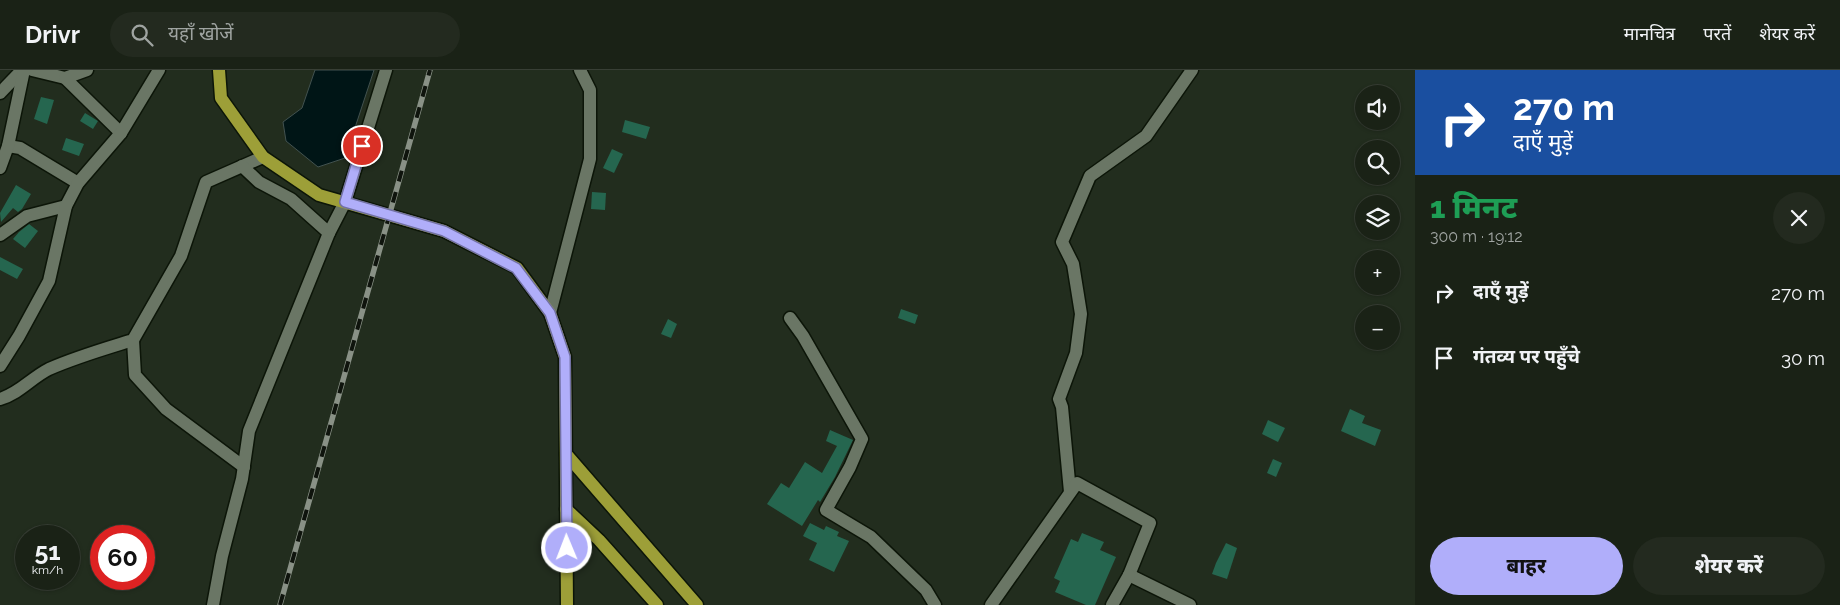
<!DOCTYPE html>
<html lang="hi">
<meta charset="utf-8">
<style>
body{margin:0;font-family:Raleway,"Noto Sans Devanagari",sans-serif;background:#232a1f;color:#f1f3f6;height:100vh;display:flex;flex-direction:column;font-size:19px;white-space:nowrap}
*{box-sizing:border-box;margin:0}
p{font-size:16px;color:#9fa4a1}
.icon{flex:none;width:28px;height:28px;fill:none;stroke:currentColor;stroke-width:2;stroke-linecap:round;stroke-linejoin:round}
.map{position:relative;flex:1;overflow:hidden}
.details{display:flex;flex-direction:column;background:#1a2216;width:425px}
.details>*{flex:none}
.top-card{background:#1a4fa0;color:#fff;overflow:hidden}
.buttons{position:absolute;left:1355px;top:15px;display:grid;gap:10px}
.buttons a{display:grid;place-items:center;width:45px;height:45px;border-radius:50%;background:#1a2216;box-shadow:0 1px 4px #0004,0 0 0 1px #383f35;font-size:25px}
.speed{position:absolute;left:15px;top:455px;display:flex;gap:10px;font-size:25px;font-weight:700;text-align:center}
.speed>*{display:grid;place-content:center;width:65px;height:65px;border-radius:50%;background:#1a2216;box-shadow:0 1px 4px #0004,0 0 0 1px #383f35;line-height:1}
.speed small{font-size:12px;font-weight:400}
.speed .limit{border:8px solid #d22;background:#fff;color:#111}
.pin{position:absolute;display:grid;place-items:center;width:42px;height:42px;color:#fff;margin:-21px;border:2px solid #fff;border-radius:50%;box-shadow:0 1px 5px #0007}
.me{position:absolute;width:55px;margin:-28px;rotate:359deg;stroke-linejoin:round;filter:drop-shadow(0 0 4px #0008)}
.turn{display:flex;align-items:center;gap:18px;height:105px;padding:0 15px;font-size:22px}
.turn .icon{width:65px;height:65px;stroke-width:2.5}
.turn b{display:block;font-size:35px;line-height:42px}
.round{display:grid;place-items:center;flex:none;width:52px;height:52px;border-radius:26px;background:#232a1f}
.overview{display:flex;align-items:center;justify-content:space-between;height:85px;padding:0 15px}
h1{font-size:30px;font-weight:800;line-height:38px;color:#1e9e55}
.cta{display:flex;gap:10px;margin-top:auto;padding:10px 15px}
.cta a{flex:1;height:58px;border-radius:30px;background:#b0aefa;color:#111;font-size:20px;font-weight:800;line-height:58px;text-align:center}
.cta a+a{background:#232a1f;color:#f1f3f6}
ul{padding:0;list-style:none}
li{display:flex;align-items:center;gap:15px;height:65px;padding:0 15px}
li div{flex:1}
li b{display:block;font-size:19px}
li em{font-style:normal}
header{display:flex;align-items:center;gap:30px;box-sizing:border-box;height:70px;padding:0 25px;background:#1a2216;border-bottom:1px solid #383f35}
header strong{font-size:24px}
nav{display:flex;gap:28px;margin-inline-start:auto;font-size:18px}
.search{width:350px;height:45px;background:#232a1f;display:flex;align-items:center;gap:12px;box-sizing:border-box;padding:0 18px;border-radius:28px;color:#9fa4a1;font-size:19px}
main{display:flex;flex:1;min-height:0}
.map>svg:first-child{display:block}
.water{fill:#001516;stroke:#425250}
.building{fill:#25664f}
.lines{fill:none;stroke-linecap:round;stroke-linejoin:round}
.street-casing{stroke:#0c1508;stroke-width:15}
.primary-casing{stroke:#0c1508;stroke-width:15}
.street{stroke:#6a7665;stroke-width:12}
.primary{stroke:#9d9f38;stroke-width:12}
.rail-casing{stroke:#899186;stroke-width:5.5}
.rail{stroke:#0f140d;stroke-width:4;stroke-dasharray:11;stroke-linecap:butt}
.route-casing{stroke:#7271a2;stroke-width:12}
.route{stroke:#b0aefa;stroke-width:9}
</style>
<header>
<strong>Drivr</strong>
<div class="search"><svg class="icon" aria-label="search" viewBox="0 0 24 24"><circle cx="10" cy="10" r="6"/><path d="M15 15l6 6"/></svg>यहाँ खोजें</div>
<nav><a>मानचित्र</a><a>परतें</a><a>शेयर करें</a></nav>
</header>
<main>
<div class="map">
<svg width="1415" height="535" viewBox="0 0 1415 535">
<rect width="100%" height="100%" fill="#222d1e"/>
<!-- water -->
<polygon class="water" points="315,0 374,0 345,88 318,97 286,71 283,52 302,38"/>
<!-- building -->
<g class="building">
<polygon points="41,27 54,30 47,54 34,49"/>
<polygon points="85,43 98,51 93,59 80,51"/>
<polygon points="625,50 650,57 646,69 622,62"/>
<polygon points="66,68 84,74 79,86 62,80"/>
<polygon points="612,79 623,84 614,103 603,98"/>
<polygon points="16,115 31,124 22,139 18,142 13,138 1,152 0,143"/>
<polygon points="592,122 606,123 605,140 591,139"/>
<polygon points="29,154 38,161 25,178 13,169 19,162"/>
<polygon points="0,187 23,199 17,209 0,200"/>
<polygon points="901,239 918,245 915,254 898,248"/>
<polygon points="668,249 677,254 671,268 661,264"/>
<polygon points="1350,339 1365,346 1362,353 1381,360 1375,376 1341,361"/>
<polygon points="1268,350 1285,358 1278,372 1262,364"/>
<polygon points="830,360 853,370 835,407 820,432 818,430 802,456 767,434 781,413 789,418 805,392 822,403 837,376 826,371"/>
<polygon points="1273,389 1282,393 1276,407 1267,403"/>
<polygon points="810,453 824,460 826,456 839,462 837,466 849,471 834,502 809,490 817,473 803,466"/>
<polygon points="1082,463 1104,472 1100,480 1116,487 1095,535 1086,535 1055,522 1060,511 1054,508 1071,469 1078,472"/>
<polygon points="1226,473 1237,478 1227,509 1212,504 1216,493"/>
</g>
<g class="lines">
<!-- street casing -->
<g class="street-casing">
<g id="street">
<polyline points="32,0 65,8 87,0"/>
<polyline points="65,8 121,63"/>
<polyline points="0,23 22,0"/>
<polyline points="8,76 20,78 78,113"/>
<polyline points="0,98 8,76 24,0"/>
<polyline points="329,163 345,132 386,0"/>
<polyline points="0,165 27,146 66,136"/>
<polyline points="550,243 590,89 590,20 580,0"/>
<polyline points="790,248 803,266 862,369 850,397 826,440 871,467 926,520 935,535"/>
<polyline points="133,270 135,305 166,339 244,397"/>
<polyline points="0,296 19,266 49,211 66,136 78,113 121,63 159,0"/>
<path d="M0,329c20,-6 31,-21 49,-30 27,-12 55,-20 84,-29l48,-84 25,-74 57,-25"/>
<polyline points="1070,422 1062,337 1059,329 1076,283 1081,244 1073,194 1062,172 1090,106 1146,66 1192,0"/>
<polyline points="213,535 222,486 242,409 249,361 329,163 291,129 259,112 242,96"/>
<polyline points="991,535 1077,413 1150,453 1129,505 1190,535"/>
<polyline points="1112,535 1129,505"/>
</g>
</g>
<!-- primary casing -->
<g class="primary-casing">
<g id="primary">
<polyline points="219,0 221,28 263,87 319,125 444,161 517,198 550,243 565,287 567,535"/>
<polyline points="566,384 697,535"/>
<polyline points="566,439 599,470 657,535"/>
</g>
</g>
<!-- street -->
<use href="#street" class="street"/>
<!-- primary -->
<use href="#primary" class="primary"/>
<!-- rail casing -->
<g class="rail-casing">
<polyline id="rail" points="280,535 430,0"/>
</g>
<!-- rail -->
<use href="#rail" class="rail"/>
</g>
<g class="lines">
<!-- route casing -->
<g class="route-casing">
<polyline id="route" points="362,76 345,132 444,161 516,198 550,243 565,287 567,478"/>
</g>
<!-- route -->
<use href="#route" class="route"/>
</g>
</svg>
<div class="buttons">
<a><svg class="icon" aria-label="sound" viewBox="0 0 24 24"><path d="M4 9h4l5-4v14l-5-4H4zM17 9q2 3 0 6"/></svg></a>
<a><svg class="icon" aria-label="search" viewBox="0 0 24 24"><circle cx="10" cy="10" r="6"/><path d="M15 15l6 6"/></svg></a>
<a><svg class="icon" aria-label="layers" viewBox="0 0 24 24"><path d="M12 4l9 5-9 5-9-5zM3 14l9 5 9-5"/></svg></a>
<a>+</a>
<a>−</a>
</div>
<div class="speed"><div>51<small>km/h</small></div><div class="limit">60</div></div>
<div class="pin" style="left:362px;top:76px;background:#d93025"><svg class="icon" aria-label="arrive" viewBox="0 0 24 24"><path d="M6 21V4h12l-3 4 3 4H6"/></svg></div>
<svg class="me" style="left:567px;top:478px" viewBox="-20 -20 40 40"><circle r="17" fill="#b0aefa" stroke="#fff" stroke-width="3"/><path d="M0-11L8 9 0 5-8 9z" fill="#fff"/></svg>
</div>
<section class="details">
<div class="top-card">
<div class="turn"><svg class="icon" aria-label="right" viewBox="0 0 24 24"><path d="M7 20v-9h11M14 6l5 5-5 5"/></svg><div><b>270 m</b>दाएँ मुड़ें</div></div>
</div>
<div class="overview"><div><h1>1 मिनट</h1><p>300 m · 19:12</p></div><a class="round"><svg class="icon" aria-label="close" viewBox="0 0 24 24"><path d="M6 6l12 12M18 6L6 18"/></svg></a></div>
<ul>
<li><svg class="icon" aria-label="right" viewBox="0 0 24 24"><path d="M7 20v-9h11M14 6l5 5-5 5"/></svg><div><b>दाएँ मुड़ें</b></div><em>270 m</em></li>
<li><svg class="icon" aria-label="arrive" viewBox="0 0 24 24"><path d="M6 21V4h12l-3 4 3 4H6"/></svg><div><b>गंतव्य पर पहुँचे</b></div><em>30 m</em></li>
</ul>
<div class="cta"><a>बाहर</a><a>शेयर करें</a></div>
</section>
</main>
